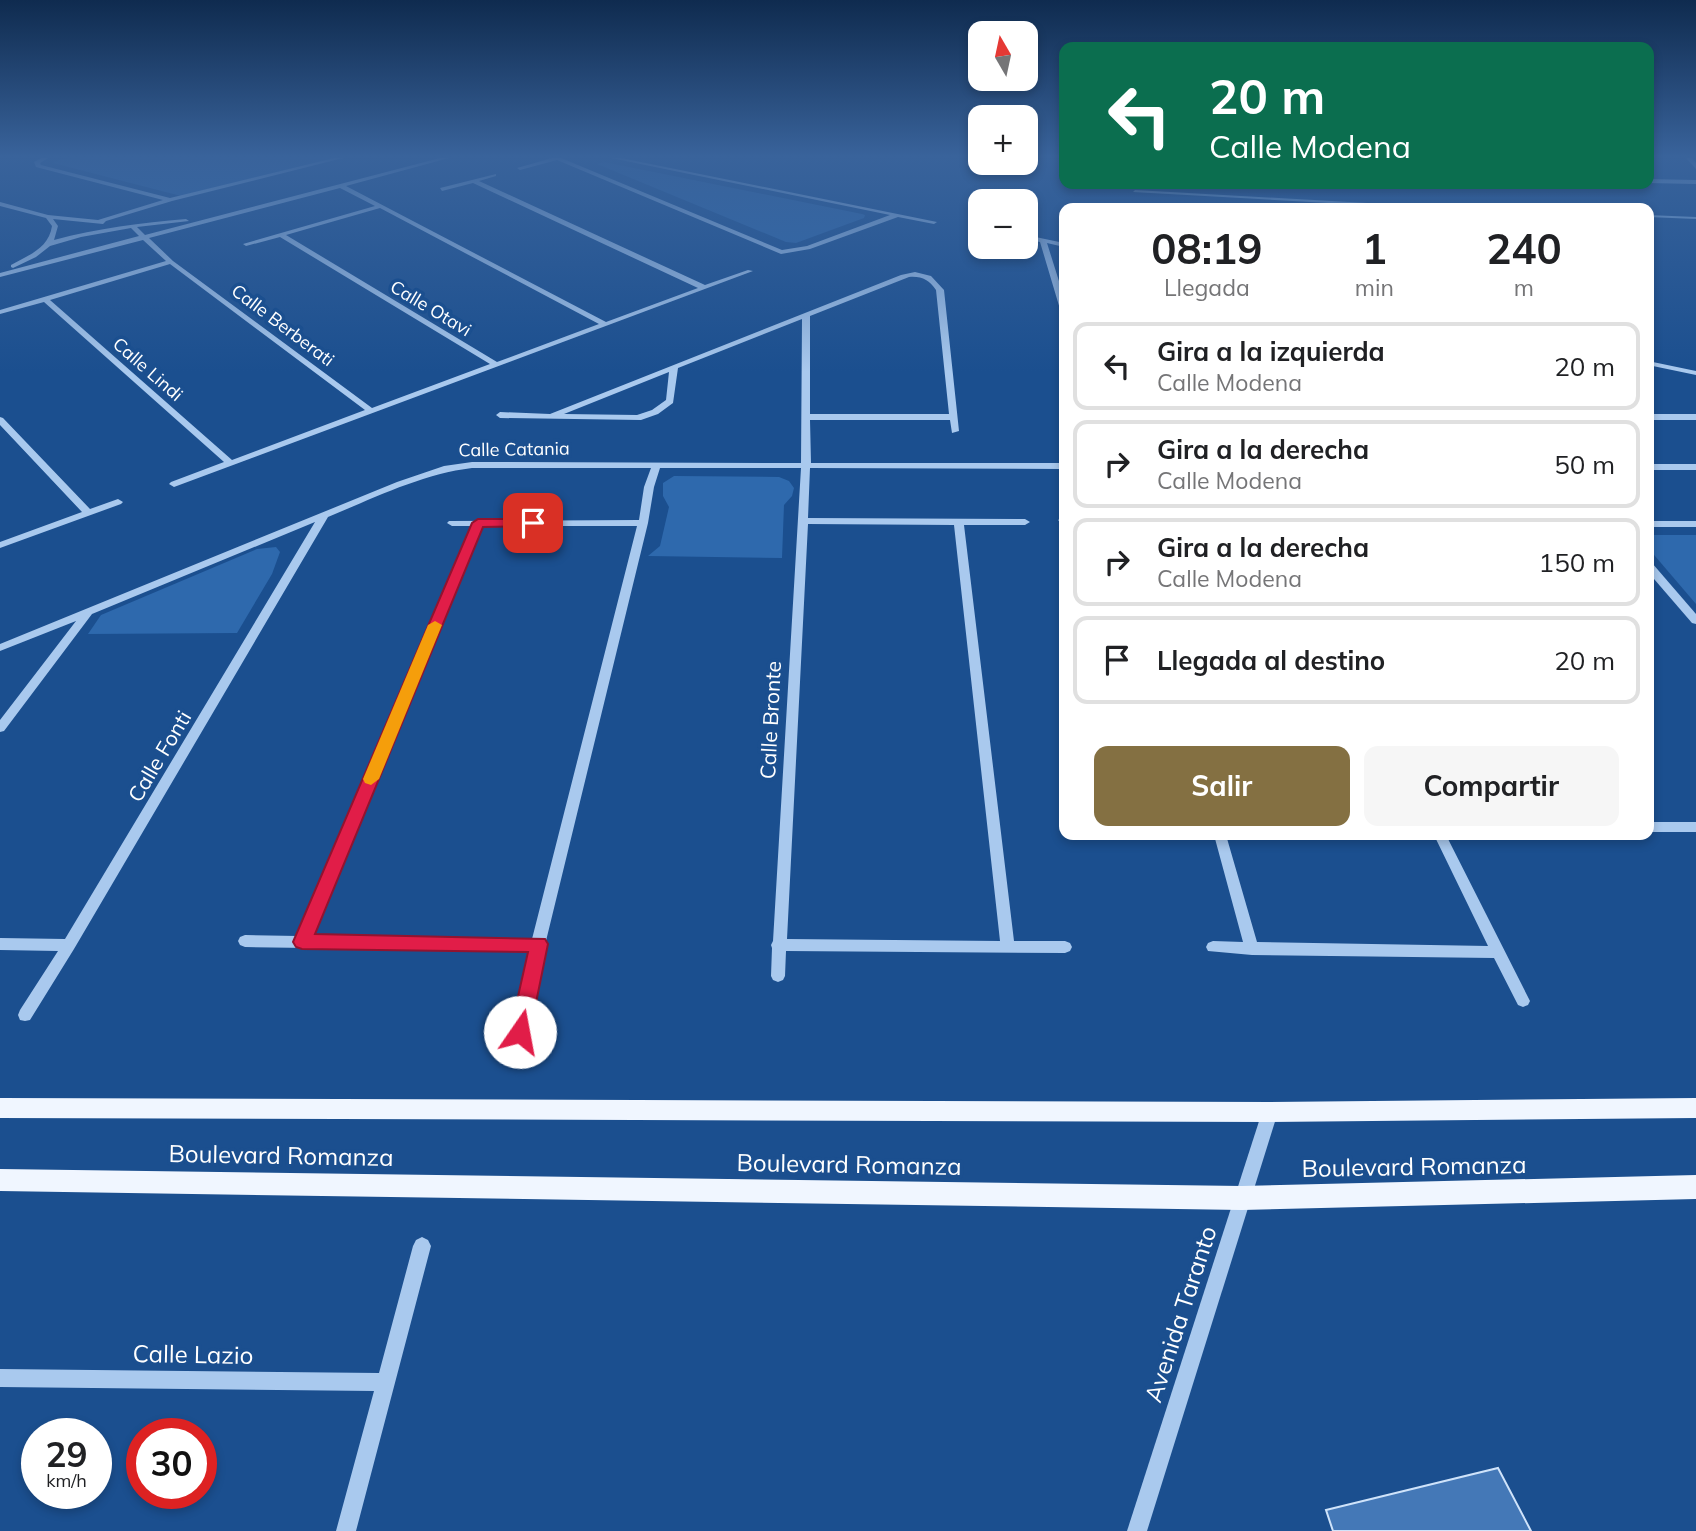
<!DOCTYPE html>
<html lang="es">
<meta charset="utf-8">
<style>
body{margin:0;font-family:Mulish,sans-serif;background:#f6f6f6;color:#202124;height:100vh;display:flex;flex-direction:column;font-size:26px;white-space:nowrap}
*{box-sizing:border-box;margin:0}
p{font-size:23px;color:#757577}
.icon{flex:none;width:38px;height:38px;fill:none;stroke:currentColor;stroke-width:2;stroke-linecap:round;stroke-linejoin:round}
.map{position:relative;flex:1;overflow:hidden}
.sheet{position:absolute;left:1059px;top:203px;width:595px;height:637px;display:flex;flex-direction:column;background:#fff;border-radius:14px;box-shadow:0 4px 10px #0003}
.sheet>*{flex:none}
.banner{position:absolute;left:1059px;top:42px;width:595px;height:147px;border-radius:14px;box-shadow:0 4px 10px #0003;background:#0b6e4f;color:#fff;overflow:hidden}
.needle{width:46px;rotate:351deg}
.controls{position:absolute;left:968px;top:21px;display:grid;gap:14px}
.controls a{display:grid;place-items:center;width:70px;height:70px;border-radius:14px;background:#fff;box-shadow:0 4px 10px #0003;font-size:35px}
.speed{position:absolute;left:21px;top:1418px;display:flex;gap:14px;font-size:35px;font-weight:700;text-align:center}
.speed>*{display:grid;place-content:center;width:91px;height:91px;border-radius:50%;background:#fff;box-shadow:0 4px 10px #0003;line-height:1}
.speed small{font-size:18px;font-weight:400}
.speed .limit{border:10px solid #d22;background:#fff;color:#111}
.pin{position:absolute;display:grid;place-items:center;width:60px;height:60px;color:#fff;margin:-30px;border-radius:14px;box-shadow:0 4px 10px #0006}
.me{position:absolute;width:77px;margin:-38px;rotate:12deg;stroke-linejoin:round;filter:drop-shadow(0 0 5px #0008)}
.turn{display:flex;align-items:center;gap:24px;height:147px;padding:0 35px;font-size:32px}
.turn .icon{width:91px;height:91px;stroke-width:2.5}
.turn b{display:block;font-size:49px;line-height:60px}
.eta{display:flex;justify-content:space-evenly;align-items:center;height:119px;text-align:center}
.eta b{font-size:42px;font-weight:700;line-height:49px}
.cta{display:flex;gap:14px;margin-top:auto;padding:14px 35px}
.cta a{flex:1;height:80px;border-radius:14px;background:#847042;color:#fff;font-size:28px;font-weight:700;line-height:80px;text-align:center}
.cta a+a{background:#f6f6f6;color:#202124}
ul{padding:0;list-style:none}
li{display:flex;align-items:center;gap:21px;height:88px;margin:0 14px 10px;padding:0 21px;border:4px solid #e0e0e0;border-radius:14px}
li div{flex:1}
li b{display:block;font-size:26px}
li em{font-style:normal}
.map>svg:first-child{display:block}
.green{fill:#2e69ad}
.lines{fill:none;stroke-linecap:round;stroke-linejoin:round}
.stream{fill:#9cc4f0;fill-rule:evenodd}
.building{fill:#4478b7;stroke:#cfe3fa;stroke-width:2}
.minor{fill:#a9c9ee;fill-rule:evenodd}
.major{fill:#f0f6ff;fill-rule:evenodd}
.route{fill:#e11d48;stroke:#92132f;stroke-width:2}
.slow{fill:#f59e0b}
.labels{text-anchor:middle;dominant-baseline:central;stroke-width:7;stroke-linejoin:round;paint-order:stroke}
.far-street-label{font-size:18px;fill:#fff;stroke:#1b4f8f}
.street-label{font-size:21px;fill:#fff;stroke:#1b4f8f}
.near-street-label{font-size:24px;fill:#fff;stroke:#1b4f8f}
</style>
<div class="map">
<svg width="1696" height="1531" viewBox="0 0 1696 1531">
<rect width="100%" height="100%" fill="#1b4f8f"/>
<!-- green -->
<g class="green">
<polygon points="85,158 334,158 181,196 53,163 61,159"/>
<polygon points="604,162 862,214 865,215 864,218 796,243 786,242 597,164"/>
<polygon points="674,476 779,477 789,481 794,488 792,496 784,505 782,558 648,556 660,546 669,507 663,496 663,483"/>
<polygon points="1648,535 1696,535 1696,604 1649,549"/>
<polygon points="276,547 280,552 272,574 237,633 88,634 101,615 257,549"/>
</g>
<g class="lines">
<!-- stream -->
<g class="stream">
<polygon points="1135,190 1438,207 1440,208 1418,208 1133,192"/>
<polygon points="1648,215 1696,217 1696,219 1648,217"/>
</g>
</g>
<!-- building -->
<polygon class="building" points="1498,1468 1531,1531 1333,1531 1326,1510"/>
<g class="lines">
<!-- minor -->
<g class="minor">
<path d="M41,158h7l-8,5 1,2 129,33 164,-40h9l-171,43 -66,20 -3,3 -50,-5 5,7 -4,14c44,-12 87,-17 132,-21l3,2 -52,6 8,8 295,-77h9l-103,28 260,136 92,-34 -225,-105 -31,8 -2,-3 56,-14v2l-17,5 226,104 43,-15 5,1 -579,216 -5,-3 2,-2 53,-20 -180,-160 -44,12v-4l166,-49 -23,-21 -143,37v-4l139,-37 -8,-8 -50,9 -31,9 -14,11 -23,11 -2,-1v-2c18,-10 38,-17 41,-39l-6,-8 -46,-12v-4l48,13 50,5 65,-20 -127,-33 -2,-5zM340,188l35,18 -132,38 3,2 34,-9 210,127 -118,44 -199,-147 -24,-23zM380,208l219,116 -102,38 -211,-127zM170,264l195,146 -133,50 -182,-160z"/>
<polygon points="552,158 561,158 782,250 807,246 890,215 611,158 621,158 937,222 934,224 898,217 810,249 781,254 557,160 520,170 517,168"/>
<polygon points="1686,158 1692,158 1696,163 1696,169"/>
<polygon points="1648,179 1696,180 1696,184 1648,183"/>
<polygon points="971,224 980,226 980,230 969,227 969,225"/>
<polygon points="1026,235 1064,243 1064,247 1047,243 1064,297 1064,311 1060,309 1040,242 1026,239"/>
<path d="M915,272l16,4 13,14 15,141 -7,2 -2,-13h-140l1,43h253v6l-254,-1 -2,50 217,1 5,3 -5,3h-61l50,416h51l5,2 2,4 -2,4 -5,2 -279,-2 -1,25 -2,4 -5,2 -5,-2 -2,-4 1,-28 -1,-3 2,-4 28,-473h-141l-6,19 -6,36 -103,422 -20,92 -5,2 -5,-2 -3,-5 18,-81 -285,-4 -5,-2 -2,-4 2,-4 5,-2 53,1 174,-410h-20l-5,-3 2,-2 190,-1 5,-33 7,-19h-179c-50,6 -98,30 -144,49l-254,432 -44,71 -5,1 -5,-1 -2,-5 2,-5 38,-59 -58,-1v-12l65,1 250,-417 -223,92 -88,117 -4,1v-12l76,-99 -76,30v-7l397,-162 47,-16 28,-4 329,1 1,-144 -124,49 -5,35 -15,11 -17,6 -141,-2 -4,-3 4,-3 50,2 351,-139zM909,277c13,-1 20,3 27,13l13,124h-139v-98zM669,372l-3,28 -14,10 -15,5 -73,-1zM808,524l146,1 46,416 -213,-2zM482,526h155l-105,413 -221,-3z"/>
<polygon points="1648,361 1696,371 1696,375 1648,365"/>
<rect x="1648" y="414" width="48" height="6"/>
<polygon points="0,417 3,418 90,509 118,499 123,502 121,504 0,548 0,542 82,512 0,425"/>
<rect x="1648" y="464" width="48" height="6"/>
<polygon points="1063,517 1064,523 1060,522 1058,520"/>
<rect x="1648" y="521" width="48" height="6"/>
<polygon points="1648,562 1652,563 1696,614 1696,624 1692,623 1648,572"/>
<rect x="1648" y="822" width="48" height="10"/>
<polygon points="1214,835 1226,835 1257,942 1488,946 1434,835 1446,835 1530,1001 1528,1005 1523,1007 1518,1005 1494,958 1252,955 1208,951 1206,947 1208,943 1213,941 1243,942"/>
<polygon points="1270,1105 1276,1107 1278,1112 1147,1531 1127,1531 1262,1112 1264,1107"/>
<polygon points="422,1237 428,1240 431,1246 356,1531 336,1531 374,1391 0,1387 0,1369 379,1373 413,1246 416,1240"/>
</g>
<!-- major -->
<g class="major">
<polygon points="0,1098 1270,1102 1696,1098 1696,1118 1270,1122 0,1118"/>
<polygon points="0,1169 1242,1186 1696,1175 1696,1199 1242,1210 0,1191"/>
</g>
</g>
<!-- sky -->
<linearGradient id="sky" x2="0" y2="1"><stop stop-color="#0f2b4f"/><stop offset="0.42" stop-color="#39639b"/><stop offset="1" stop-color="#39639b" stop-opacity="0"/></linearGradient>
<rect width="1696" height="372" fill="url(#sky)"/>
<!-- route -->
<polygon class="route" points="533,519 537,520 537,526 483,527 315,934 545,939 548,944 530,1032 527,1038 520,1041 513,1038 510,1032 528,952 302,949 296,947 293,942 472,523 478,519"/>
<!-- slow -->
<polygon class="slow" points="435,621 442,625 379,779 371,785 365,783 363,779 428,625"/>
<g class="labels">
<!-- far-street labels -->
<g class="far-street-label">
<text transform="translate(431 308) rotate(31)">Calle Otavi</text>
<text transform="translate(283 325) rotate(37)">Calle Berberati</text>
<text transform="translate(148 369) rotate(41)">Calle Lindi</text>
<text transform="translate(514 449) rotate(-1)">Calle Catania</text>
</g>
<!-- street labels -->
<g class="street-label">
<text transform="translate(770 720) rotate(-87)">Calle Bronte</text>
<text transform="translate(159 756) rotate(-59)">Calle Fonti</text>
</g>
<!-- near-street labels -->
<g class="near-street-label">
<text transform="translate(281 1155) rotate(1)">Boulevard Romanza</text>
<text transform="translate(849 1164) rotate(1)">Boulevard Romanza</text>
<text transform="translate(1414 1166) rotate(-1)">Boulevard Romanza</text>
<text transform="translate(1180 1314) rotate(-72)">Avenida Taranto</text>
<text transform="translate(193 1354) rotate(1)">Calle Lazio</text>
</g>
</g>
</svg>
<div class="controls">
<a><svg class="needle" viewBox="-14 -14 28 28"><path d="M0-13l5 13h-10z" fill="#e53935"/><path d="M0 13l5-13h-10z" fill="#757577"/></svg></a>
<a>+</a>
<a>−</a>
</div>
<div class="speed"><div>29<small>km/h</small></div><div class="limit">30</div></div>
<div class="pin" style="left:533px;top:523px;background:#d93025"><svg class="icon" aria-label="arrive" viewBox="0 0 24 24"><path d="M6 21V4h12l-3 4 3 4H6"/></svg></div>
<svg class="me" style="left:520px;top:1032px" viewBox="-20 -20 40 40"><circle r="19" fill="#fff"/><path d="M0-13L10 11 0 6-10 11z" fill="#e11d48"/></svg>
<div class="banner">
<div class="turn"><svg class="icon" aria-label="left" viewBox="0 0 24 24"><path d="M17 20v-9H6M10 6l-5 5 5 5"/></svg><div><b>20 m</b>Calle Modena</div></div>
</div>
<section class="sheet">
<div class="eta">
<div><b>08:19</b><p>Llegada</p></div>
<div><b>1</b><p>min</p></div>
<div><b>240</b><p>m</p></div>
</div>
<ul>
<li><svg class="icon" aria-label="left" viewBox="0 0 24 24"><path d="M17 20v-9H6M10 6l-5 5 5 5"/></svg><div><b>Gira a la izquierda</b><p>Calle Modena</p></div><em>20 m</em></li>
<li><svg class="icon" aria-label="right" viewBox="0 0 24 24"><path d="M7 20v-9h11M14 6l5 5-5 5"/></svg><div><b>Gira a la derecha</b><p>Calle Modena</p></div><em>50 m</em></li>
<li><svg class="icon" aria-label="right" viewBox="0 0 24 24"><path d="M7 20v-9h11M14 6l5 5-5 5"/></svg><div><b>Gira a la derecha</b><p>Calle Modena</p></div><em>150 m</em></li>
<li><svg class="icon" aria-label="arrive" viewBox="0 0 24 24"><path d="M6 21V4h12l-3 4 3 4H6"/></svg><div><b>Llegada al destino</b></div><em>20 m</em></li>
</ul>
<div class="cta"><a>Salir</a><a>Compartir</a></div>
</section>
</div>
